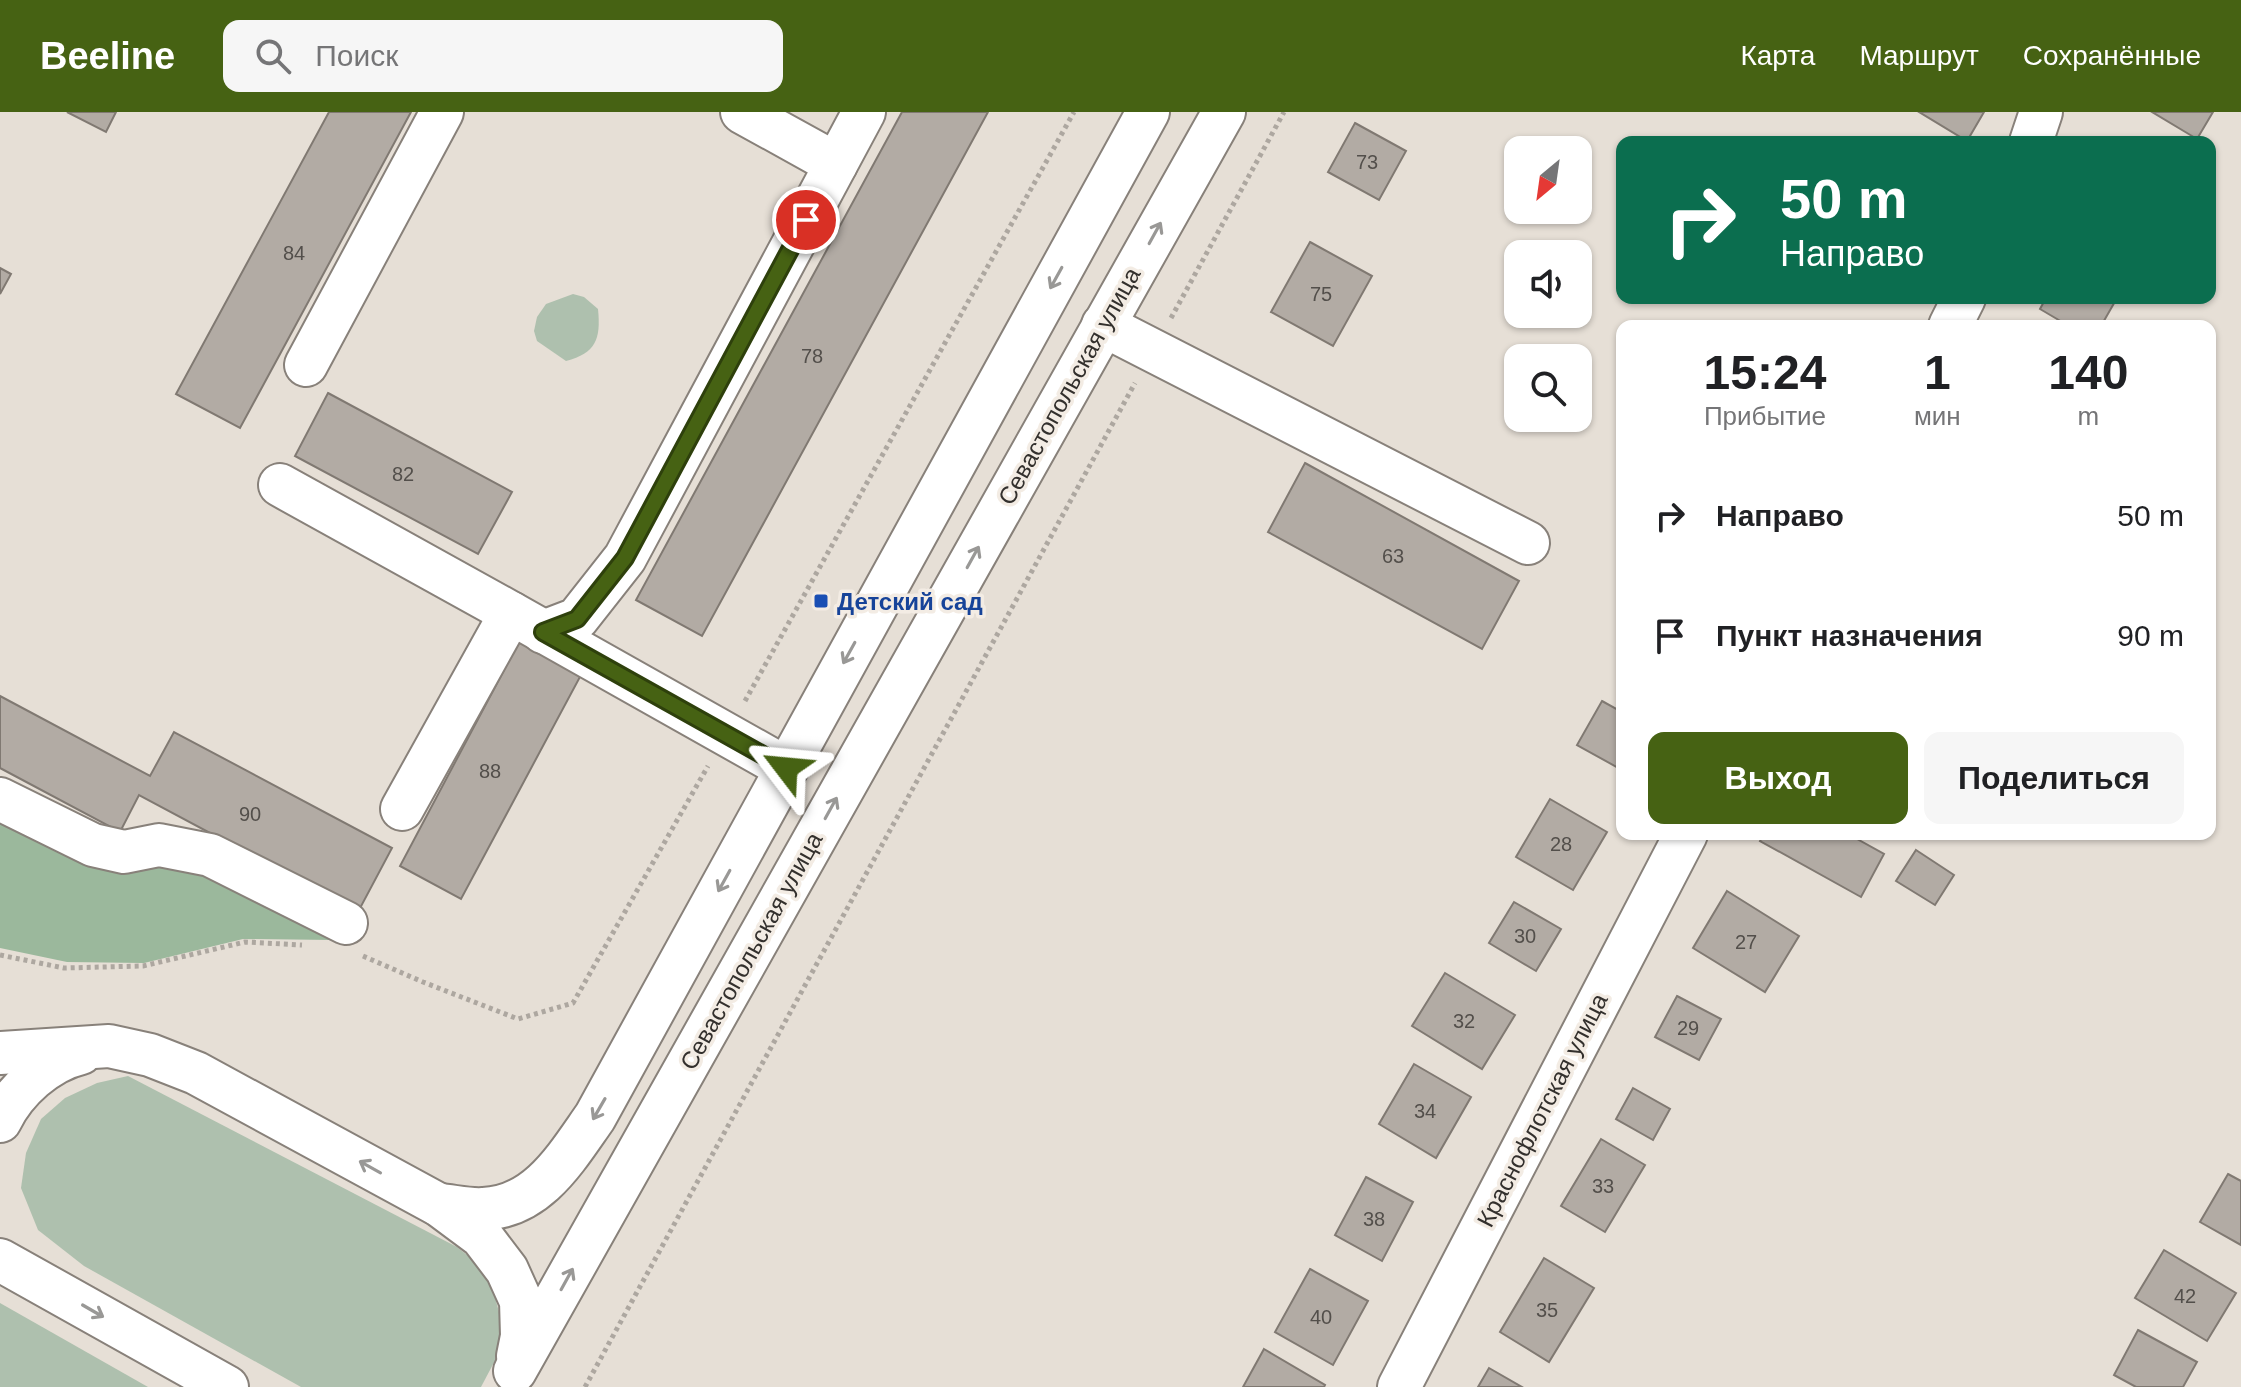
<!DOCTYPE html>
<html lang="ru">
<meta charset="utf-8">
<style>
body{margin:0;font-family:Arial,sans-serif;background:#f6f6f6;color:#202124;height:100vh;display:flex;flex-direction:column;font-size:30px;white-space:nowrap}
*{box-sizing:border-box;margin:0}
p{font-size:26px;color:#757577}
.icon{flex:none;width:44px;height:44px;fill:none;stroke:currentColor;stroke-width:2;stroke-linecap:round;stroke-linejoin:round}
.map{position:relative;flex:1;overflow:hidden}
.details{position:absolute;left:1616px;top:208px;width:600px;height:520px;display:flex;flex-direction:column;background:#fff;border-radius:16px;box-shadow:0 2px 6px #0004}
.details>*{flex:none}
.top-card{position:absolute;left:1616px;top:24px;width:600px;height:168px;border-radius:16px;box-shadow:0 2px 6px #0004;background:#0b6e4f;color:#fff;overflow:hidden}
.needle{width:52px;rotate:209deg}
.controls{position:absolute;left:1504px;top:24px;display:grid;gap:16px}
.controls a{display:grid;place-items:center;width:88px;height:88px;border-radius:16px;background:#fff;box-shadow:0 2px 6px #0004;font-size:40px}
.pin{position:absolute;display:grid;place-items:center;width:68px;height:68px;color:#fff;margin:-34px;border:4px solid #fff;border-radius:50%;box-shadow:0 2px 8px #0007}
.me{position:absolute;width:88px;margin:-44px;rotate:299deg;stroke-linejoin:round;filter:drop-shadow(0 0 6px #0008)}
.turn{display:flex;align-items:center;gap:28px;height:168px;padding:0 32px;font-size:36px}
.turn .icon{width:104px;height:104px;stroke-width:2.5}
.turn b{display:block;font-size:56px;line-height:68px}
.eta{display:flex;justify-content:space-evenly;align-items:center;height:136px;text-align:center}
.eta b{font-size:48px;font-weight:700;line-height:56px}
.button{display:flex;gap:16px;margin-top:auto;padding:16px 32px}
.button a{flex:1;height:92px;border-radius:16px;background:#466213;color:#fff;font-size:32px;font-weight:700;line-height:92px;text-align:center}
.button a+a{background:#f6f6f6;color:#202124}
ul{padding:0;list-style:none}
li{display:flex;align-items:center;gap:24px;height:120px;padding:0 32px}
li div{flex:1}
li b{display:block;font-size:30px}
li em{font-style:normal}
header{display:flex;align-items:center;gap:48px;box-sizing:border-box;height:112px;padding:0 40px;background:#466213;color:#fff}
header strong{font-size:38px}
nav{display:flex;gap:44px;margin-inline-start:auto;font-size:28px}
.search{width:560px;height:72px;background:#f6f6f6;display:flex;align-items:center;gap:20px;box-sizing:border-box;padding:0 28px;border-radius:16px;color:#757577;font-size:30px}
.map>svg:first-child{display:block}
.green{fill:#aec0ae}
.forest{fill:#9bb89c}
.building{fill:#b2aba4;stroke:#807972;stroke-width:2}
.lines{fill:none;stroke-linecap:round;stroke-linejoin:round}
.minor-casing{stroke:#88817a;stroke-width:46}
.path{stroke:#ada7a0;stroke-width:5;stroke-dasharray:4 4;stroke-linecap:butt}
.minor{stroke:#fff;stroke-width:42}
.oneway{stroke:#999896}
.route-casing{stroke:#2e400c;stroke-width:20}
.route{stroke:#466213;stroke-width:14}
.transit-dot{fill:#1a4fb4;stroke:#f3ece4;stroke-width:3}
.labels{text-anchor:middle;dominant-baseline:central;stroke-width:7;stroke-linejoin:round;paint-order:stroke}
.number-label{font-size:20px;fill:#534f4b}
.street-label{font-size:24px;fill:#33302d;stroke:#f3ece4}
.transit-label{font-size:24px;font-weight:bold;fill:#164399;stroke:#f3ece4;text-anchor:start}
</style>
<header>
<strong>Beeline</strong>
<div class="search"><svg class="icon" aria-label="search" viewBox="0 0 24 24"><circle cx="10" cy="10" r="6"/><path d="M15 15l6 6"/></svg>Поиск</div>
<nav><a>Карта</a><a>Маршрут</a><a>Сохранённые</a></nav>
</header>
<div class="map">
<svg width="2241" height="1275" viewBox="0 0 2241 1275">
<rect width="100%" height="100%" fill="#e6dfd6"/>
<!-- green -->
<g class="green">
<path d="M573,182l11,3 14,12c3,30 -2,44 -32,52l-29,-20 -3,-10 3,-14 9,-13z"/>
<polygon points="128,964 457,1135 488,1160 499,1200 500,1239 481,1275 301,1275 84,1154 38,1118 21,1076 26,1041 41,1007 65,986 97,971"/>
<polygon points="0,1191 148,1275 0,1275"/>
</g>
<!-- forest -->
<polygon class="forest" points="0,695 162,739 338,818 332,828 243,827 144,851 67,850 0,836"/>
<!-- building -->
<g class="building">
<polygon points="67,0 116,0 106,20"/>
<polygon points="329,0 411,0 240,316 176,282"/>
<polygon points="902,0 988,0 702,524 636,488"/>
<polygon points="1919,0 1984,0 1967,29"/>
<polygon points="2152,0 2213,0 2197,27"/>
<polygon points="1355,11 1406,39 1379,88 1328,60"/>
<polygon points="1310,130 1372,164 1333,234 1271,200"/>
<polygon points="0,156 11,162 0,182"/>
<polygon points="2046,186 2117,186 2101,214 2069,214 2040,197"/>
<polygon points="328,281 512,380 478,442 295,344"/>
<polygon points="1305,351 1519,469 1482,537 1268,420"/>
<polygon points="519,530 581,563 461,787 400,754"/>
<polygon points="0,584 150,664 174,620 392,736 358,800 139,683 120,720 0,656"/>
<polygon points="1602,589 1622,600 1622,658 1577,633"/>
<polygon points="1550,687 1607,720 1573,778 1516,745"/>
<polygon points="1764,722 1848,722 1884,742 1861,785 1760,729"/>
<polygon points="1916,738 1954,763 1935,793 1896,769"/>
<polygon points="1727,779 1799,824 1765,880 1693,836"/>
<polygon points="1514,790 1561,817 1536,859 1489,831"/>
<polygon points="1445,861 1515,903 1482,957 1412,914"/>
<polygon points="1677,884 1721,907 1699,948 1655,925"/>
<polygon points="1414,952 1471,985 1436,1046 1379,1012"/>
<polygon points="1633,976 1670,997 1653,1028 1616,1007"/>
<polygon points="1601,1027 1645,1053 1605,1120 1561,1094"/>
<polygon points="2228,1062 2241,1069 2241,1133 2200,1110"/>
<polygon points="1366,1065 1413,1090 1382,1149 1335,1123"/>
<polygon points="2164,1138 2236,1181 2207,1229 2135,1186"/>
<polygon points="1544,1146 1594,1176 1549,1250 1500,1220"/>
<polygon points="1310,1157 1368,1189 1333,1253 1275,1220"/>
<polygon points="2138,1218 2197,1250 2183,1275 2136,1275 2114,1263"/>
<polygon points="1264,1237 1325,1273 1324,1275 1243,1275"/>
<polygon points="1489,1256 1522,1275 1478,1275"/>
</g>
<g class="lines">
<!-- minor casing -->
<g class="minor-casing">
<g id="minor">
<polyline points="742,0 836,52"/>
<polyline points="2031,30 2041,0"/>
<polyline points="1103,213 1528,431"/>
<polyline points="1950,214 1964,186"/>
<polyline points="306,253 442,0"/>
<polyline points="280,373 511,501"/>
<polyline points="543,520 577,507 625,446 864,0"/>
<polyline points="0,687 93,733 124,740 159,733 210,743 346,811"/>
<polyline points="402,697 511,501 786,656"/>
<polyline points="0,941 109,934 150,943 196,961 439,1093 482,1125 507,1158 521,1189 522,1224 518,1244"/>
<path d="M0,1009c15,-31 47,-60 81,-68"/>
<path d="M439,1093c14,1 29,5 44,4 55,-2 83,-51 112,-92l553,-1005"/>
<polyline points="0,1148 227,1275"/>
<polyline points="515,1259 1224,0"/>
<polyline points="1399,1275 1686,722"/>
</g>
</g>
<!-- path -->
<g class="path">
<polyline points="1171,206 1284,0"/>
<polyline points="745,589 1074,0"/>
<polyline points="0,843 64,856 143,854 245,830 302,833"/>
<polyline points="363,844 423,870 518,907 573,891 708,654"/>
<polyline points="585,1275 1135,271"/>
</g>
<!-- minor -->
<use href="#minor" class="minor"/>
</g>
<!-- one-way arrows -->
<defs><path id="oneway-shaft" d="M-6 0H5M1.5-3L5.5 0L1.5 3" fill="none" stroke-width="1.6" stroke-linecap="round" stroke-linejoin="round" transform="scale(2)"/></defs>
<g class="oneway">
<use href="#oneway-shaft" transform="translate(1155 121) rotate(-61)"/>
<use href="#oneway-shaft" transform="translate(1056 166) rotate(119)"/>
<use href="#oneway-shaft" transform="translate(973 445) rotate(-61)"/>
<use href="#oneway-shaft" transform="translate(849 541) rotate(119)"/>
<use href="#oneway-shaft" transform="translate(831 696) rotate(-61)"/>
<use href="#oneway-shaft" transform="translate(724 769) rotate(119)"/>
<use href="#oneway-shaft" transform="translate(599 997) rotate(120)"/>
<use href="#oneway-shaft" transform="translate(370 1055) rotate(-151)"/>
<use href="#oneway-shaft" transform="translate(567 1167) rotate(-61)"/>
<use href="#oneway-shaft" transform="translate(93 1199) rotate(30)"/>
</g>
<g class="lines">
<!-- route casing -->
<g class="route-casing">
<polyline id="route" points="786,656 543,520 577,507 625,446 806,108"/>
</g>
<!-- route -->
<use href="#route" class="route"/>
</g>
<!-- markers -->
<rect class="transit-dot" x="813" y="481" width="16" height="16" rx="4"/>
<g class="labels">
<!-- number labels -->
<g class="number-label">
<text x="1367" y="50">73</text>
<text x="294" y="141">84</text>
<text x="1321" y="182">75</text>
<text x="812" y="244">78</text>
<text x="403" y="362">82</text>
<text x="1393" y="444">63</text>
<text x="490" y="659">88</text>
<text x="250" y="702">90</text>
<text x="1561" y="732">28</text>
<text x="1525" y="824">30</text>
<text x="1746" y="830">27</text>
<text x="1464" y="909">32</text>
<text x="1688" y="916">29</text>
<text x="1425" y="999">34</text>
<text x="1603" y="1074">33</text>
<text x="1374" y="1107">38</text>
<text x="2185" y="1184">42</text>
<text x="1547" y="1198">35</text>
<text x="1321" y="1205">40</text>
</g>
<!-- street labels -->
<g class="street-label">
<text transform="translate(1069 274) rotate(-61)">Севастопольская улица</text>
<text transform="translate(751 839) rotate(-61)">Севастопольская улица</text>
<text transform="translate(1542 998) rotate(-63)">Краснофлотская улица</text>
</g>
<!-- transit labels -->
<g class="transit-label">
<text x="837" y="489">Детский сад</text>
</g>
</g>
</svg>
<div class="controls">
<a><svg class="needle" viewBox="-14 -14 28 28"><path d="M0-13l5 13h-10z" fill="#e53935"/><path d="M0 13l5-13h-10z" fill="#757577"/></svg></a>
<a><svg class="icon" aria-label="sound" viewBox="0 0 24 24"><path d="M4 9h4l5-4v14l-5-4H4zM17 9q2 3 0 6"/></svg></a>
<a><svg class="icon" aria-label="search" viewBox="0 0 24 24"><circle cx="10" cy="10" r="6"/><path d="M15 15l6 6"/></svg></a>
</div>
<div class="pin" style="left:806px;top:108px;background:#d93025"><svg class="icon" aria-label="arrive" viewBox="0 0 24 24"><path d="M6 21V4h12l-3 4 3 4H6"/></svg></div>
<svg class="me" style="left:786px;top:656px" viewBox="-20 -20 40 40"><path d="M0-17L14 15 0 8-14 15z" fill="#466213" stroke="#fff" stroke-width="4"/></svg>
<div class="top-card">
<div class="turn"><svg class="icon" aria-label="right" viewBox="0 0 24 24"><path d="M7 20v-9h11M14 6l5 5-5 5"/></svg><div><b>50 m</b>Направо</div></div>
</div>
<section class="details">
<div class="eta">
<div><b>15:24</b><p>Прибытие</p></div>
<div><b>1</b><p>мин</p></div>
<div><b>140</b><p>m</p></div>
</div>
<ul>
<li><svg class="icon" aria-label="right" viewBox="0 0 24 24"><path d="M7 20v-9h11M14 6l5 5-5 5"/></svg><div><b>Направо</b></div><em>50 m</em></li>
<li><svg class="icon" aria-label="arrive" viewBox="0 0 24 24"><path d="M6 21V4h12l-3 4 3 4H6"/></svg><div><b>Пункт назначения</b></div><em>90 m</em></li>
</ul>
<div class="button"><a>Выход</a><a>Поделиться</a></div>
</section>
</div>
